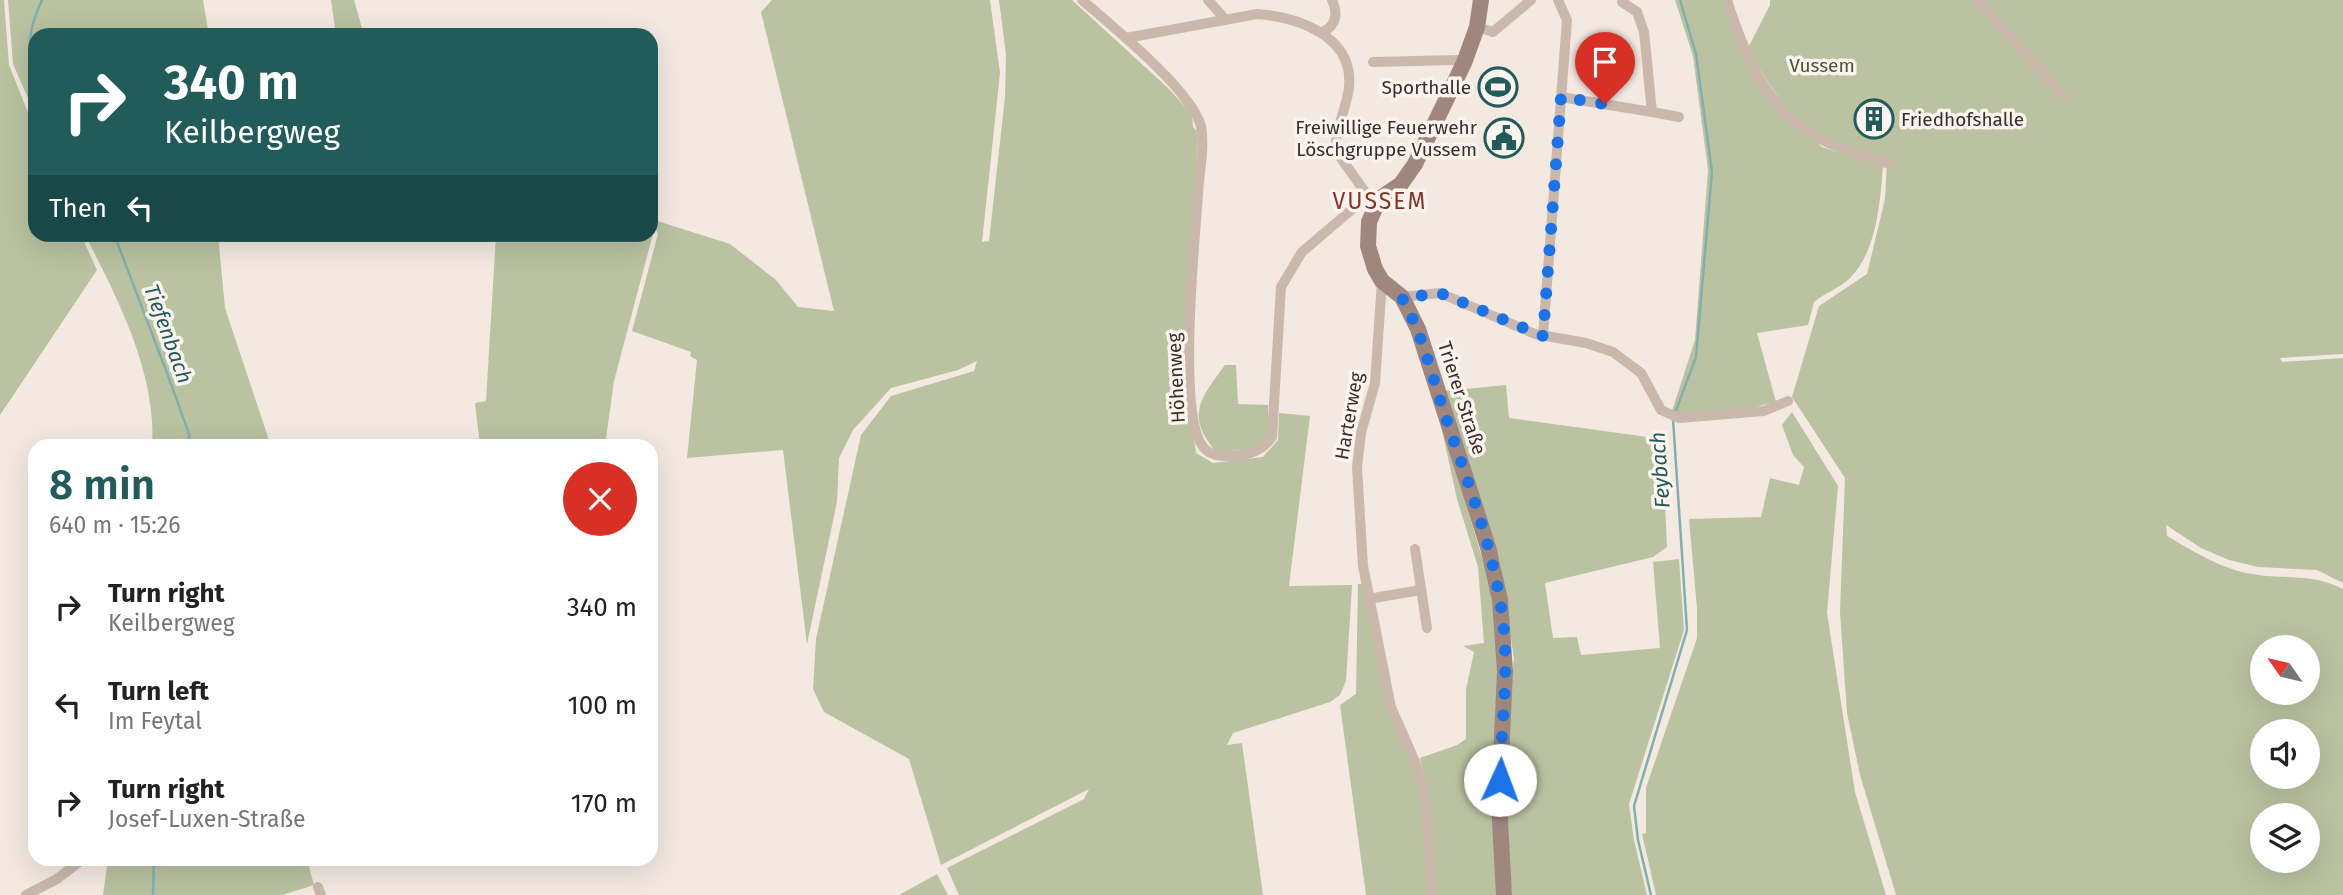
<!DOCTYPE html>
<meta charset="utf-8">
<style>
body{margin:0;font-family:"Fira Sans",sans-serif;background:#f2f2f2;color:#222;height:100vh;display:flex;flex-direction:column;font-size:26px;white-space:nowrap}
*{box-sizing:border-box;margin:0}
p{font-size:23px;color:#767676}
.icon{flex:none;width:38px;height:38px;fill:none;stroke:currentColor;stroke-width:2;stroke-linecap:round;stroke-linejoin:round}
.map{position:relative;flex:1;overflow:hidden}
.side{position:absolute;left:28px;top:439px;width:630px;height:427px;display:flex;flex-direction:column;background:#fff;border-radius:21px;box-shadow:0 7px 28px #0002}
.side>*{flex:none}
.top-card{position:absolute;left:28px;top:28px;width:630px;height:214px;border-radius:21px;box-shadow:0 7px 28px #0002;background:#215b5a;color:#fff;overflow:hidden}
.needle{width:46px;rotate:304deg}
.tools{position:absolute;left:2250px;top:635px;display:grid;gap:14px}
.tools a{display:grid;place-items:center;width:70px;height:70px;border-radius:50%;background:#fff;box-shadow:0 7px 28px #0002;font-size:35px}
.pin{position:absolute;display:grid;place-items:center;width:60px;height:60px;color:#fff;margin:-72px -30px;border-radius:50% 50% 50% 0;rotate:-45deg;box-shadow:0 0 7px #0007}
.pin .icon{rotate:45deg}
.me{position:absolute;width:77px;margin:-38px;rotate:2deg;stroke-linejoin:round;filter:drop-shadow(0 0 5px #0008)}
.turn{display:flex;align-items:center;gap:24px;height:147px;padding:0 21px;font-size:32px}
.turn .icon{width:91px;height:91px;stroke-width:2.5}
.turn b{display:block;font-size:49px;line-height:60px}
.then{display:flex;align-items:center;height:66px;padding:0 21px;background:#0003;gap:14px;font-size:26px}
.round{display:grid;place-items:center;flex:none;width:74px;height:74px;border-radius:37px;background:#f2f2f2}
.summary{display:flex;align-items:center;justify-content:space-between;height:119px;padding:0 21px}
h1{font-size:42px;font-weight:600;line-height:52px;color:#215b5a}
ul{padding:0;list-style:none}
li{display:flex;align-items:center;gap:21px;height:98px;padding:0 21px}
li div{flex:1}
li b{display:block;font-size:26px}
li em{font-style:normal}
.map>svg:first-child{display:block}
.green{fill:#bac2a1;fill-rule:evenodd}
.lines{fill:none;stroke-linecap:round;stroke-linejoin:round}
.stream{stroke:#80b0ae;stroke-width:2.5}
.street{stroke:#cbb8ac;stroke-width:10}
.secondary{stroke:#9f877e;stroke-width:16}
.route{stroke:#1a73e8;stroke-width:12;stroke-dasharray:0 21.6}
.labels{text-anchor:middle;dominant-baseline:central;stroke-width:7;stroke-linejoin:round;paint-order:stroke}
.park-label{font-size:19px;fill:#4c582f;stroke:#faf3ee}
.poi-label{font-size:19px;fill:#3a2e2b;stroke:#faf3ee;text-anchor:end}
.street-label{font-size:19px;fill:#3a2e2b;stroke:#faf3ee}
.water-label{font-size:21px;font-style:italic;fill:#215b5a;stroke:#faf3ee}
.quarter-label{font-size:23px;letter-spacing:2px;fill:#873425;stroke:#faf3ee}
</style>
<div class="map">
<svg width="2343" height="895" viewBox="0 0 2343 895">
<rect width="100%" height="100%" fill="#f3e9e1"/>
<!-- green -->
<g class="green">
<polygon points="0,0 4,0 9,65 35,130 35,234 81,235 97,270 0,415"/>
<polygon points="8,0 203,0 209,35 35,35 35,114 13,64"/>
<polygon points="331,0 354,0 364,35 336,35"/>
<polygon points="772,0 990,0 1000,73 982,242 989,241 1005,97 1006,55 999,0 1072,0 1168,88 1192,114 1193,127 1198,132 1185,372 1196,453 1213,463 1263,457 1278,440 1279,413 1310,416 1289,586 1352,585 1346,681 1340,695 1330,702 1233,733 1227,745 1242,743 1263,895 959,895 947,868 1084,799 1089,789 941,865 909,759 824,712 813,689 816,639 861,435 891,396 974,371 977,361 958,370 891,388 853,430 839,458 837,502 807,644 783,450 687,458 697,360 690,356 691,352 632,331 658,234 651,219 730,244 776,280 798,307 834,311 761,12"/>
<path d="M1675,0h47l51,106 49,41 61,19c-3,36 -6,85 -33,112 -10,10 -25,15 -36,24l-6,23 -51,8 19,69c-30,7 -74,22 -104,9l23,-71 13,-170 -15,-114z"/>
<path d="M1770,0h573v354l-63,4 2,4 61,-4v225l-26,-13 -59,-3 -29,-7 -28,-12 -35,-23 1,11c26,15 54,33 85,38 33,6 58,-2 91,15v306h-447l-36,-120 -13,-62 -7,-101 5,-134 -53,-81 27,-91 48,-32 18,-75 2,-38c-22,-8 -53,-14 -72,-27 -31,-22 -49,-54 -67,-86l22,-43zM2263,648h45v45h-45zM2263,732h45v45h-45zM2263,816h45v45h-45z"/>
<polygon points="651,232 653,234 614,381 605,446 480,446 475,403 486,401 496,235 651,234"/>
<path d="M85,235h133l7,73 46,138h-119c5,-72 -35,-149 -67,-211z"/>
<path d="M1225,365h11l2,39 30,1 1,31 -11,12 -41,5c-31,-37 -18,-53 8,-88z"/>
<polygon points="1506,385 1509,418 1662,439 1667,547 1653,557 1545,583 1553,638 1577,637 1581,655 1660,648 1653,562 1679,559 1684,630 1629,804 1634,840 1647,895 1512,895 1503,802 1508,705 1514,659 1500,563 1445,391"/>
<polygon points="1438,412 1497,607 1500,895 1434,895 1429,797 1420,758 1457,745 1466,739 1466,689 1474,652 1463,646 1484,643 1478,567 1457,499"/>
<polygon points="1792,412 1838,486 1827,613 1855,792 1886,895 1656,895 1642,834 1646,833 1646,788 1697,638 1697,608 1689,519 1761,517 1770,478 1799,485 1804,467 1793,455 1782,425"/>
<polygon points="1358,584 1362,584 1387,707 1407,751 1422,798 1427,895 1366,895 1340,705 1356,694"/>
<polygon points="108,859 307,859 314,885 282,895 103,895"/>
<polygon points="937,874 948,895 899,895"/>
</g>
<g class="lines">
<!-- stream -->
<g class="stream">
<path d="M35,69c-10,-24 -4,-45 7,-69"/>
<polyline points="114,234 167,373 189,434 189,446"/>
<polyline points="1675,413 1696,357 1712,172 1696,54 1680,0"/>
<polyline points="153,895 154,859"/>
<polyline points="1651,895 1638,840 1634,806 1687,630 1673,419"/>
</g>
<!-- street -->
<g class="street">
<path d="M1082,0c30,26 109,90 119,126 4,22 -2,46 -3,69 -3,45 -22,226 7,254 7,7 16,7 25,7 17,0 32,-5 42,-19l9,-150 21,-35 54,-46 14,-4"/>
<polyline points="1208,0 1224,18"/>
<path d="M1727,0c17,53 39,109 91,138 22,12 48,18 71,26"/>
<polyline points="1977,0 2064,96"/>
<polyline points="1477,27 1493,32 1531,0"/>
<path d="M1323,32c14,-7 15,-19 9,-32"/>
<path d="M1126,38l131,-24c41,3 97,22 92,73 -2,21 -15,43 -13,64l39,55"/>
<polyline points="1373,62 1458,60 1464,63"/>
<polyline points="1561,97 1652,112 1644,32 1637,12 1622,2"/>
<polyline points="1652,112 1679,117"/>
<polyline points="1382,281 1375,383 1361,433 1357,467 1363,566 1391,707 1416,764 1426,799 1431,895"/>
<polyline points="1402,297 1440,293 1535,334 1586,343 1613,352 1641,373 1661,410 1679,418 1764,411 1788,401"/>
<polyline points="1543,336 1567,20 1558,0"/>
<polyline points="1415,549 1427,628"/>
<polyline points="1368,599 1421,590"/>
<polyline points="318,887 321,895"/>
<polyline points="26,895 57,879 83,859"/>
</g>
<!-- secondary -->
<polyline class="secondary" points="1481,0 1477,27 1464,63 1415,164 1401,184 1379,199 1369,222 1368,246 1375,269 1382,281 1402,297 1418,329 1488,547 1500,600 1505,671 1499,802 1504,895"/>
</g>
<g class="lines">
<!-- route -->
<path class="route" d="M1500,780c1,-49 8,-100 4,-149 -7,-75 -36,-148 -60,-219 -13,-39 -22,-79 -42,-114l38,-5 103,43 18,-239 44,7"/>
</g>
<!-- icons -->
<defs>
<g id="stadium-ring" transform="scale(2.0125)"><circle r="9.5" fill="#faf3ee" stroke="#215b5a" stroke-width="1.5"/><path d="M0-5a6.5 5 0 1 0 0 10a6.5 5 0 1 0 0-10ZM-3.5-1.8h7v3.6h-7Z" fill="#215b5a"/></g>
<g id="building-ring" transform="scale(2.0125)"><circle r="9.5" fill="#faf3ee" stroke="#215b5a" stroke-width="1.5"/><path d="M-4-6H4V6H1V3H-1V6H-4ZM-2.5-4.3h1.7v1.8h-1.7ZM.8-4.3h1.7v1.8H.8ZM-2.5-1h1.7V.8h-1.7ZM.8-1h1.7V.8H.8Z" fill="#215b5a"/></g>
<g id="civic-ring" transform="scale(2.0125)"><circle r="9.5" fill="#faf3ee" stroke="#215b5a" stroke-width="1.5"/><path d="M-.6-6.5H3V-4.5H.6V-3L4-1V1h2V6H-6V1h2V-1L-.6-3ZM-1.2 2.5V6h2.4V2.5Z" fill="#215b5a"/></g>
</defs>
<g fill-rule="evenodd">
<use href="#stadium-ring" x="1498" y="87"/>
<use href="#building-ring" x="1874" y="119"/>
<use href="#civic-ring" x="1504" y="138"/>
</g>
<g class="labels">
<!-- park labels -->
<g class="park-label">
<text x="1822" y="65">Vussem</text>
</g>
<!-- poi labels -->
<g class="poi-label">
<text x="1471" y="87">Sporthalle</text>
<text x="1901" y="119" text-anchor="start">Friedhofshalle</text>
<text x="1477" y="127">Freiwillige Feuerwehr<tspan x="1477" dy="22">Löschgruppe Vussem</tspan></text>
</g>
<!-- street labels -->
<g class="street-label">
<text transform="translate(1176 378) rotate(-93)">Höhenweg</text>
<text transform="translate(1462 398) rotate(72)">Trierer Straße</text>
<text transform="translate(1349 416) rotate(-80)">Harterweg</text>
</g>
<!-- water labels -->
<g class="water-label">
<text transform="translate(168 334) rotate(70)">Tiefenbach</text>
<text transform="translate(1660 470) rotate(-94)">Feybach</text>
</g>
<!-- quarter labels -->
<g class="quarter-label">
<text x="1380" y="201">VUSSEM</text>
</g>
</g>
</svg>
<div class="tools">
<a><svg class="needle" viewBox="-14 -14 28 28"><path d="M0-13l5 13h-10z" fill="#e53935"/><path d="M0 13l5-13h-10z" fill="#767676"/></svg></a>
<a><svg class="icon" aria-label="sound" viewBox="0 0 24 24"><path d="M4 9h4l5-4v14l-5-4H4zM17 9q2 3 0 6"/></svg></a>
<a><svg class="icon" aria-label="layers" viewBox="0 0 24 24"><path d="M12 4l9 5-9 5-9-5zM3 14l9 5 9-5"/></svg></a>
</div>
<div class="pin" style="left:1605px;top:104px;background:#d93025"><svg class="icon" aria-label="arrive" viewBox="0 0 24 24"><path d="M6 21V4h12l-3 4 3 4H6"/></svg></div>
<svg class="me" style="left:1500px;top:780px" viewBox="-20 -20 40 40"><circle r="19" fill="#fff"/><path d="M0-13L10 11 0 6-10 11z" fill="#1a73e8"/></svg>
<div class="top-card">
<div class="turn"><svg class="icon" aria-label="right" viewBox="0 0 24 24"><path d="M7 20v-9h11M14 6l5 5-5 5"/></svg><div><b>340 m</b>Keilbergweg</div></div>
<div class="then">Then<svg class="icon" aria-label="left" viewBox="0 0 24 24"><path d="M17 20v-9H6M10 6l-5 5 5 5"/></svg></div>
</div>
<section class="side">
<div class="summary"><div><h1>8 min</h1><p>640 m · 15:26</p></div><a class="round" style="background:#d93025;color:#fff"><svg class="icon" aria-label="close" viewBox="0 0 24 24"><path d="M6 6l12 12M18 6L6 18"/></svg></a></div>
<ul>
<li><svg class="icon" aria-label="right" viewBox="0 0 24 24"><path d="M7 20v-9h11M14 6l5 5-5 5"/></svg><div><b>Turn right</b><p>Keilbergweg</p></div><em>340 m</em></li>
<li><svg class="icon" aria-label="left" viewBox="0 0 24 24"><path d="M17 20v-9H6M10 6l-5 5 5 5"/></svg><div><b>Turn left</b><p>Im Feytal</p></div><em>100 m</em></li>
<li><svg class="icon" aria-label="right" viewBox="0 0 24 24"><path d="M7 20v-9h11M14 6l5 5-5 5"/></svg><div><b>Turn right</b><p>Josef-Luxen-Straße</p></div><em>170 m</em></li>
</ul>
</section>
</div>
